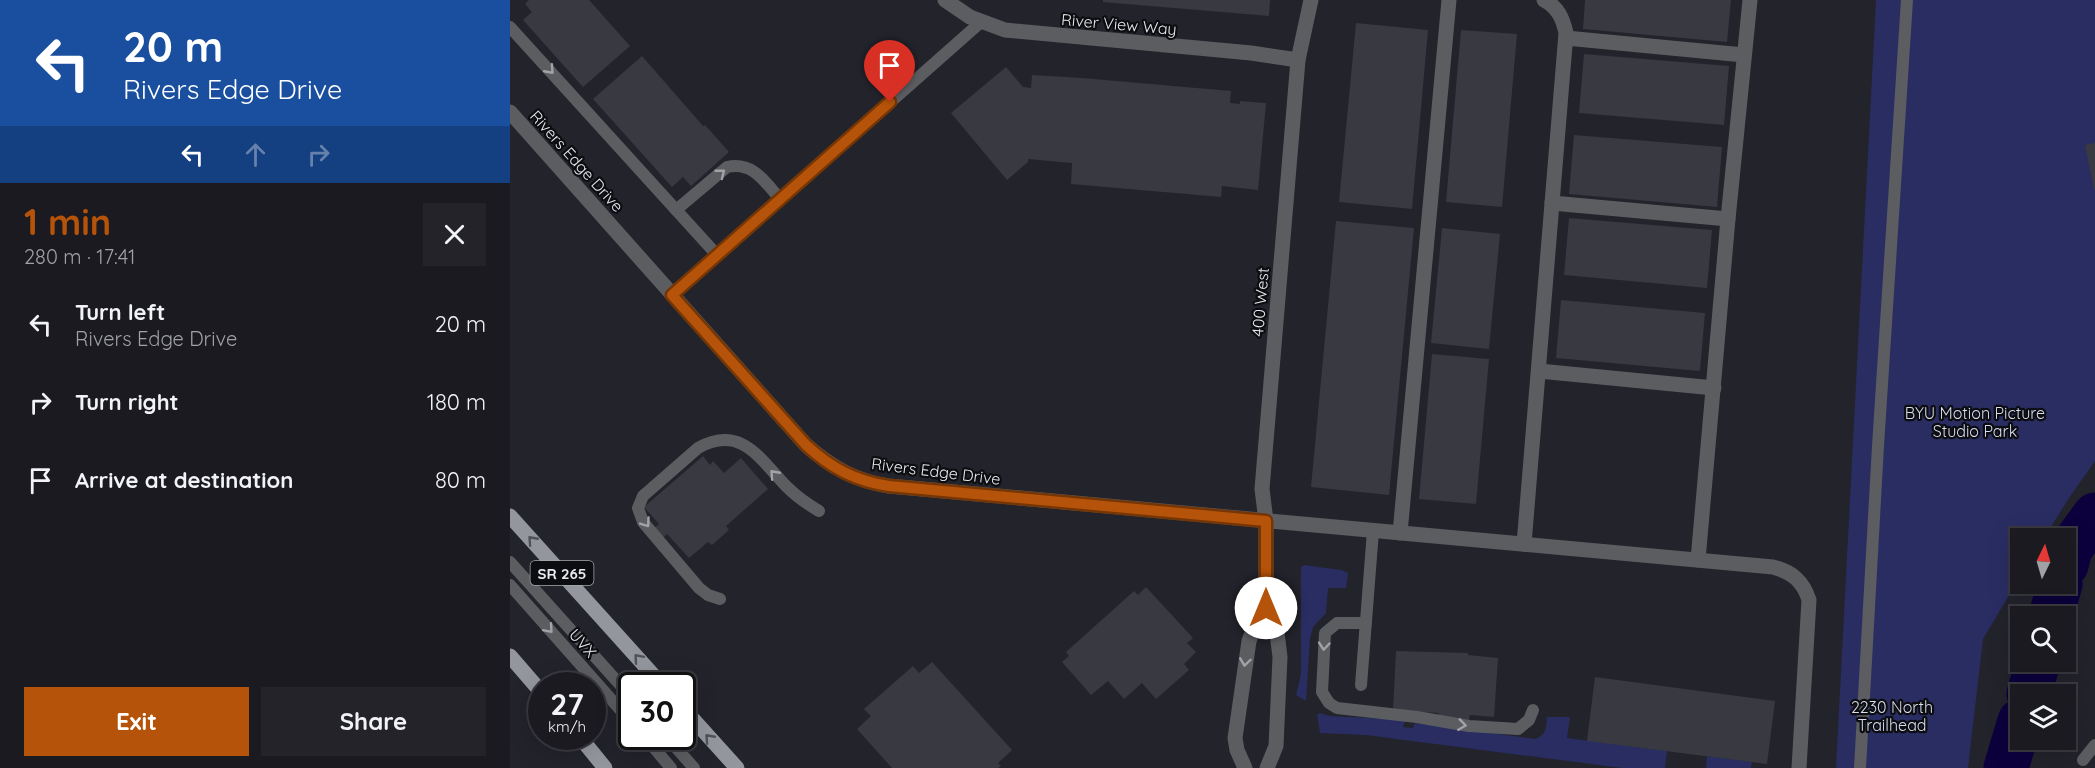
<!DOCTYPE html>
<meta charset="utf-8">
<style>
body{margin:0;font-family:Quicksand,sans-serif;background:#232329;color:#f1f3f6;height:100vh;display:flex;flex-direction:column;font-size:22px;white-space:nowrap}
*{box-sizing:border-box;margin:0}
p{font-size:20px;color:#9fa1a5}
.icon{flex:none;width:33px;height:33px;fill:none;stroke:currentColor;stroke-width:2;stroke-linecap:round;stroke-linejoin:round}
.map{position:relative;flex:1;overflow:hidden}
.details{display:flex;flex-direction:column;background:#1a1a20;width:510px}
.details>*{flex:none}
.banner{background:#1a4fa0;color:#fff;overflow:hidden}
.needle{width:39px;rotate:5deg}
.buttons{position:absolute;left:1500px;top:528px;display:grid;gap:12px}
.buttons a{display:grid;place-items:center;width:66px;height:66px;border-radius:0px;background:#1a1a20;box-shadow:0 6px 24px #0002,0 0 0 2px #38383e;font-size:30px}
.speed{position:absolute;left:18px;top:672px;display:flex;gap:12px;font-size:30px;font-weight:700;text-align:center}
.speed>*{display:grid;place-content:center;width:78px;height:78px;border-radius:50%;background:#1a1a20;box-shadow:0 6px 24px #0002,0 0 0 2px #38383e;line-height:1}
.speed small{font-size:15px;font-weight:400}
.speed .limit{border:3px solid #111;border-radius:9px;background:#fff;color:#111}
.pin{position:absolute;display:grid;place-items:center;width:51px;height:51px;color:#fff;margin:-62px -26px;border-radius:50% 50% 50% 0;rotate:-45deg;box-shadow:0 0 6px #0007}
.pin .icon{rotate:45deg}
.me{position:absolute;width:66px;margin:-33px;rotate:0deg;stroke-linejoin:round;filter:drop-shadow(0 0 4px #0008)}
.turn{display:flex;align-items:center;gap:21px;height:126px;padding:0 24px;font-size:27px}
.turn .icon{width:78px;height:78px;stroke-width:2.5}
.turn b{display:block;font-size:42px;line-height:51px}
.lanes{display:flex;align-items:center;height:57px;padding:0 24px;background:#0003;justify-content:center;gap:30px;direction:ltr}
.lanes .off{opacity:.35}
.round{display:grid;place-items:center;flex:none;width:63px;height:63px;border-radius:0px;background:#232329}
.headline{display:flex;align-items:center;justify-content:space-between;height:102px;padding:0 24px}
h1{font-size:36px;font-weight:800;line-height:45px;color:#b45309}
.primary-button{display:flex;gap:12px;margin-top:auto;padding:12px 24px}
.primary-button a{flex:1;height:69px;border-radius:0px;background:#b45309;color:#fff;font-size:24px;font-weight:800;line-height:69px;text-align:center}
.primary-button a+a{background:#232329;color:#f1f3f6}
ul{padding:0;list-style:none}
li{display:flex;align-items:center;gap:18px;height:78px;padding:0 24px}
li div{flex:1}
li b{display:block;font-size:22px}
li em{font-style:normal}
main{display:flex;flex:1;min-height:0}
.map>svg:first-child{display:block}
.green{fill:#2a2d62}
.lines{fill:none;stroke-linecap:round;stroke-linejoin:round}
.river{stroke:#0c013d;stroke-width:45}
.building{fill:#383941}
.service{stroke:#5c5d61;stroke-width:12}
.minor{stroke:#5c5d61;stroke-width:15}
.primary{stroke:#94969e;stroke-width:15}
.oneway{stroke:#a2a3a8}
.oneway2{stroke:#505257}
.route-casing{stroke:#753606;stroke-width:15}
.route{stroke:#b45309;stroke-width:10}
.labels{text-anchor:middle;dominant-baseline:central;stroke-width:4.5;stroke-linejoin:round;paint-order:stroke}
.shield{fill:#0c0d10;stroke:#a6a7ab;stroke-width:1.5}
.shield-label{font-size:15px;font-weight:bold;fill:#e8e9ee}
.street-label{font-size:16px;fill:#e8e9ee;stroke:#0c0d10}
.park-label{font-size:16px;fill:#d8dcef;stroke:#0c0d10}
</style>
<main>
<section class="details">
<div class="banner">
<div class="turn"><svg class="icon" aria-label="left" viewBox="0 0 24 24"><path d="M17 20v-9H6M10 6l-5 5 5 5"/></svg><div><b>20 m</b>Rivers Edge Drive</div></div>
<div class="lanes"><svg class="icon" aria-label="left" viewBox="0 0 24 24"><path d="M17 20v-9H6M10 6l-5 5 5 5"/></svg><svg class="icon off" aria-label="ahead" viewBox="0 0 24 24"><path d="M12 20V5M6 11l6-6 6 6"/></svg><svg class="icon off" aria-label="right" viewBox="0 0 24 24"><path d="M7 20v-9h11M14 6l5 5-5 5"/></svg></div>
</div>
<div class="headline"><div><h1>1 min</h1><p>280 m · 17:41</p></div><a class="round"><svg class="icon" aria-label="close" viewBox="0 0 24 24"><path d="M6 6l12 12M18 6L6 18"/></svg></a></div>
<ul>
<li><svg class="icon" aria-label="left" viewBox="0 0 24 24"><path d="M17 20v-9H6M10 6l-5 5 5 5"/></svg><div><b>Turn left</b><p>Rivers Edge Drive</p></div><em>20 m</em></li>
<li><svg class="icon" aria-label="right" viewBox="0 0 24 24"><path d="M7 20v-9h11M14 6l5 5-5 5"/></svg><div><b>Turn right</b></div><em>180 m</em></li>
<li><svg class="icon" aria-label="arrive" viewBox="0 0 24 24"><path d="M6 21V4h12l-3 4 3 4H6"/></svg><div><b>Arrive at destination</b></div><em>80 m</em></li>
</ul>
<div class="primary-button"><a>Exit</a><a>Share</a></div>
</section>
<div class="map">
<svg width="1585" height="768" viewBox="0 0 1585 768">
<rect width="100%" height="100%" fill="#22232b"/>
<!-- green -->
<g class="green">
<polygon points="1366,0 1585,0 1585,461 1559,498 1534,538 1510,538 1510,577 1473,639 1458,768 1326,768"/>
<polygon points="794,565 831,570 838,573 836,588 818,588 816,613 803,627 800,639 796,701 786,695 791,674 791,567"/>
<path d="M810,713l10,3 75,4 -2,7 10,1 2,-5 120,16c12,-4 11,-12 12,-22h23l-3,21 100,13 -2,17h-43l-256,-33 -46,-2 -3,-18z"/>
<polygon points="1197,756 1242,762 1241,768 1196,768"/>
</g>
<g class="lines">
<!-- river -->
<g class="river">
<polyline points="1556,565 1560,549 1585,515"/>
<polyline points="1541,616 1550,584"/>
<polyline points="1519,694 1528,662"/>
<polyline points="1496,768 1510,721"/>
</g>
</g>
<!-- building -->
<g class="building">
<polygon points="19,0 79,0 120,46 73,87 13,20 22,12 15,4"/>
<polygon points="593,0 760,0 759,16 593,2"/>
<polygon points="1075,0 1221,0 1217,42 1073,29"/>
<polygon points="846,23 918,30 902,209 829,202"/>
<polygon points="951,30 1007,34 992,207 936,202"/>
<polygon points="1074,54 1219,66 1214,125 1069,113"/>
<polygon points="132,56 193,126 195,125 219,152 181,186 173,177 162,187 83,99"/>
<polygon points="496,67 513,87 521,88 522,75 572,78 721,91 720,103 730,104 730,101 756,103 748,190 712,186 711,197 561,184 562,163 518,159 518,162 497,180 441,113"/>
<polygon points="1064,135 1212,147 1207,207 1059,194"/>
<polygon points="1585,143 1585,189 1584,189 1575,145"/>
<polygon points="1059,218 1202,230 1197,288 1054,275"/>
<polygon points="826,221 904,228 879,495 801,487"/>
<polygon points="932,228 990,234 979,349 921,343"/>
<polygon points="1051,300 1195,313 1190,371 1046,358"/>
<polygon points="922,354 979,359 966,504 909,499"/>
<polygon points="193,456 200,465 203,461 214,473 231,458 258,489 216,526 219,530 202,545 198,542 179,558 157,534 153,538 144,528 149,524 134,507"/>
<polygon points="636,587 683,638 677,643 686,652 674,664 679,670 646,699 632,683 614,699 598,681 581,695 552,662 559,656 556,652 624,591 628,595"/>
<polygon points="886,651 958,653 958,655 988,658 984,717 960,715 959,720 929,718 929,713 883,710"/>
<polygon points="422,662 502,750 488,763 491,766 488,768 382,768 347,729 361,716 354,709 403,666 409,673"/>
<polygon points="1085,677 1265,701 1257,764 1077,741"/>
</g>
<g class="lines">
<!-- service -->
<g class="service">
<polyline points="0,27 207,255"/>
<path d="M166,210l51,-43c26,-6 38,15 53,32"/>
<polyline points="162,295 471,22"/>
<polyline points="0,562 122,698"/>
<polyline points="0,585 122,723"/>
<path d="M210,599l-12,-4 -9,-7 -56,-66 -5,-14 5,-12 55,-48c43,-24 62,11 88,38 10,10 21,18 33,25"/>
<polyline points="856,623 827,623 815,633 812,692 819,703 827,708 907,717 959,726 1008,729 1019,720 1023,710"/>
<polyline points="851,685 863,531"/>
<polyline points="134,736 161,768"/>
<polyline points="156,736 184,768"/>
<polyline points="1573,760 1585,745"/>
<polyline points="1350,768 1368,446 1397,0"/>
</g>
<!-- minor -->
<g class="minor">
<polyline points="435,0 460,17 495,30 741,53 788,60"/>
<polyline points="1056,38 1234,55"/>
<path d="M0,112l296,333c25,22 49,36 83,41l884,81c19,5 30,14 36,33l-10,168"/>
<polyline points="1042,203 1218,219"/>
<polyline points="1029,371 1204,388"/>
<polyline points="890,533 939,0"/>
<path d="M1014,544l42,-511c-3,-14 -8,-26 -22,-33"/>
<polyline points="1188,560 1218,219 1240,0"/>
<polyline points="735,768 727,750 725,738 739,641 744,628 756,608"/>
<polyline points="757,768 766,746 770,657 767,633 756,608 756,521 752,489 788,60 801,0"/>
</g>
<!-- primary -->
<g class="primary">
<polyline points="0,516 153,686"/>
<polyline points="0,656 32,693"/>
<polyline points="172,707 227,768"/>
<polyline points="69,736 95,768"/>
</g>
</g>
<!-- one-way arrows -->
<defs><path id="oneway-chevron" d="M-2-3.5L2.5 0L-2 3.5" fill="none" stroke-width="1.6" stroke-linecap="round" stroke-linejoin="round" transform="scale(1.5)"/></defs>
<g class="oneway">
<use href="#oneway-chevron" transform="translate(40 70) rotate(48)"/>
<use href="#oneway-chevron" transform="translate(211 173) rotate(-38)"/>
<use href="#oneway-chevron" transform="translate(264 474) rotate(-132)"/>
<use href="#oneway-chevron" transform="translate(136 523) rotate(54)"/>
<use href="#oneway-chevron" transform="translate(39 629) rotate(49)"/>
<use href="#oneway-chevron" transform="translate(814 646) rotate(95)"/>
<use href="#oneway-chevron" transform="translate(735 662) rotate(98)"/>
<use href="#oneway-chevron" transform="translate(952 725) rotate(8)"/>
</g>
<g class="oneway2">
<use href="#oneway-chevron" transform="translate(22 540) rotate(-132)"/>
<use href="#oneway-chevron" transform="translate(128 658) rotate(-131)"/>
<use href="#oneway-chevron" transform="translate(199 738) rotate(-132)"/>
</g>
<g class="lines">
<!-- route casing -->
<g class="route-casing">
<path id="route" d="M380,102l-218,193 134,150c25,23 49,36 83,41l377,35v87"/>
</g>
<!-- route -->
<use href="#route" class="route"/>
</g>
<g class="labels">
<!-- shield labels -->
<rect class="shield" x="20.5" y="561" width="63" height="24" rx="4.5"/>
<g class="shield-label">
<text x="52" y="573">SR 265</text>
</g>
<!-- street labels -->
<g class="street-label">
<text transform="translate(609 24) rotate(5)">River View Way</text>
<text transform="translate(67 161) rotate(48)">Rivers Edge Drive</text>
<text transform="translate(750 302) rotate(-85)">400 West</text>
<text transform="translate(426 471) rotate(7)">Rivers Edge Drive</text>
<text transform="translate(73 643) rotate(49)">UVX</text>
</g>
<!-- park labels -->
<g class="park-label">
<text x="1465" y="413">BYU Motion Picture<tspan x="1465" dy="18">Studio Park</tspan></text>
<text x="1382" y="707">2230 North<tspan x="1382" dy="18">Trailhead</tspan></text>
</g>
</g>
</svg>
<div class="buttons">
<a><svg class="needle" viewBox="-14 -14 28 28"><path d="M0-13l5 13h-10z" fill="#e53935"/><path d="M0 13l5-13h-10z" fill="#9fa1a5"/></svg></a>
<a><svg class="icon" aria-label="search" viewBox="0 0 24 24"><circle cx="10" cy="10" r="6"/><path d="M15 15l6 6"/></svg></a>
<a><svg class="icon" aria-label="layers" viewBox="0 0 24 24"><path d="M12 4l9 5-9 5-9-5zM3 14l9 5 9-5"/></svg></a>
</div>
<div class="speed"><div>27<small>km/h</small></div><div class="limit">30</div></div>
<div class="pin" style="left:380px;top:102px;background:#d93025"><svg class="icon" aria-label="arrive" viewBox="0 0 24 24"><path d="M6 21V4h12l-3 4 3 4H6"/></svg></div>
<svg class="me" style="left:756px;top:608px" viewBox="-20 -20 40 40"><circle r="19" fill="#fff"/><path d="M0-13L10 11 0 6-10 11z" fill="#b45309"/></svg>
</div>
</main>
